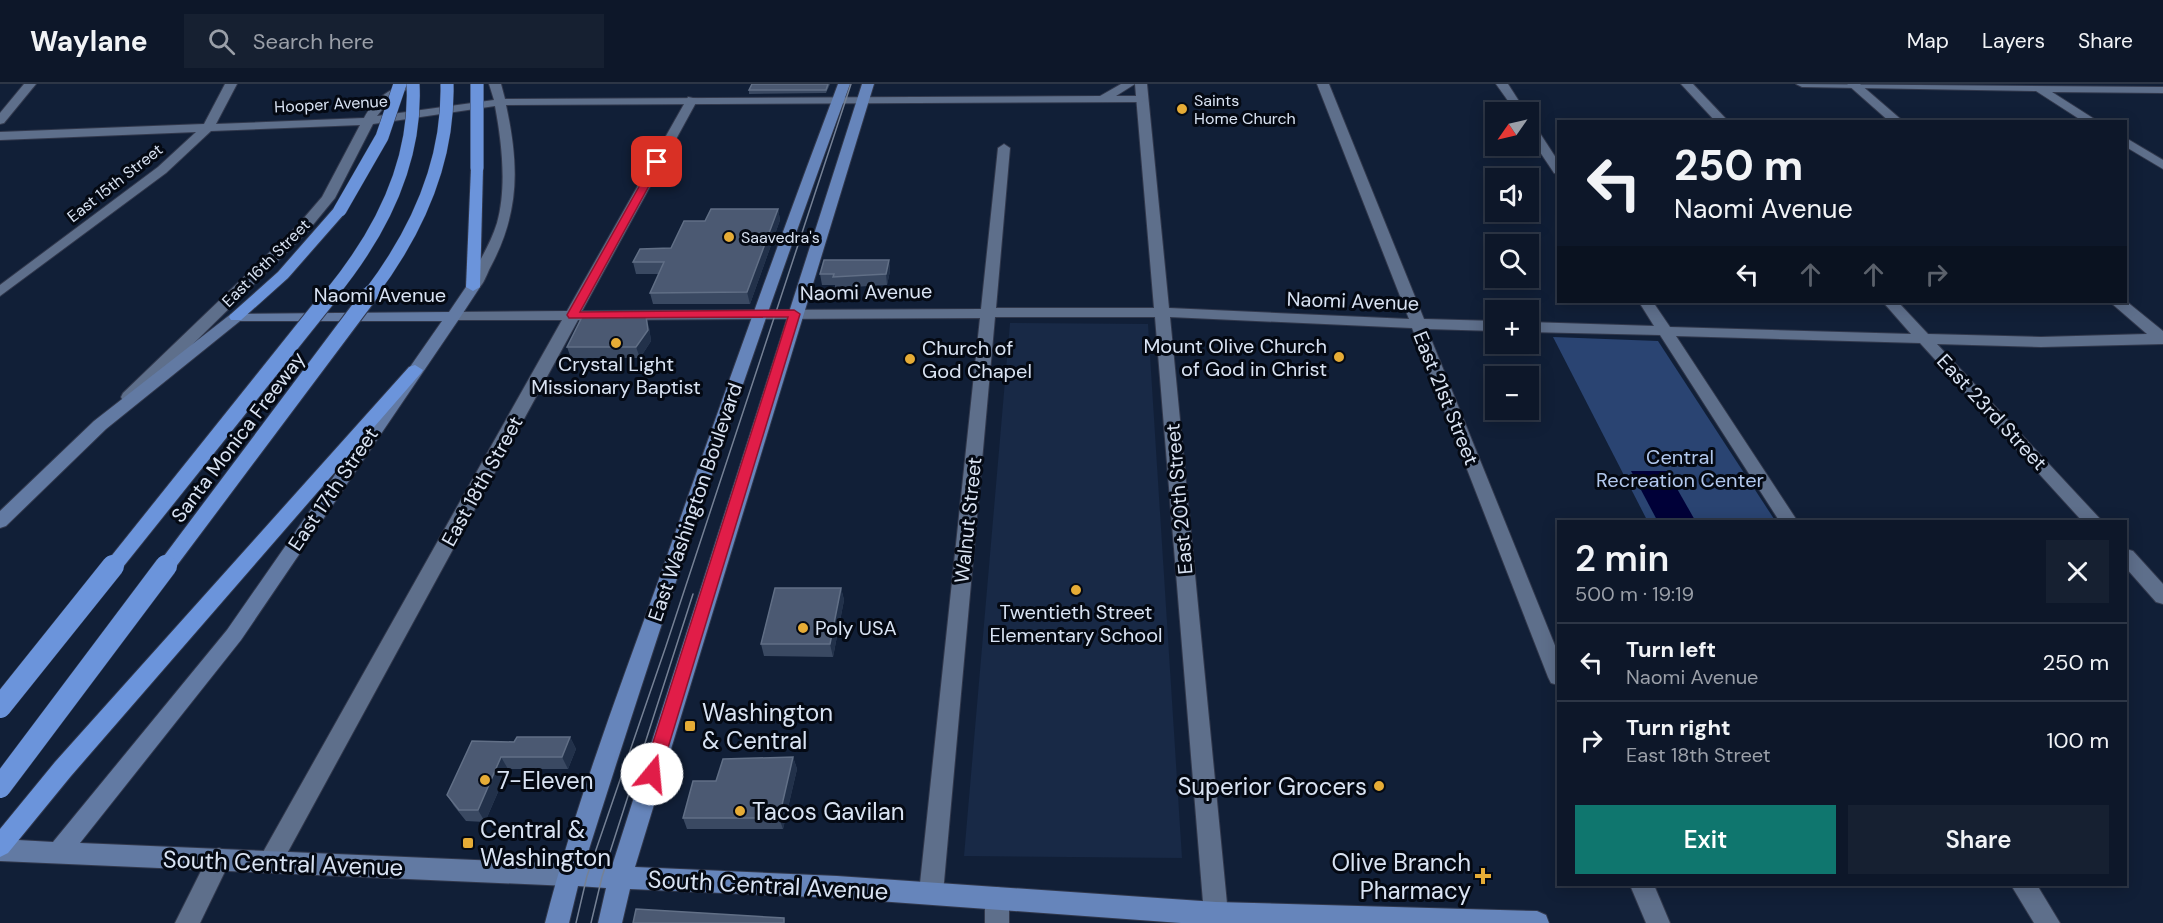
<!DOCTYPE html>
<meta charset="utf-8">
<style>
body{margin:0;font-family:"DM Sans",sans-serif;background:#162031;color:#f1f3f6;height:100vh;display:flex;flex-direction:column;font-size:22px;white-space:nowrap}
*{box-sizing:border-box;margin:0}
p{font-size:20px;color:#9a9fa8}
.icon{flex:none;width:33px;height:33px;fill:none;stroke:currentColor;stroke-width:2;stroke-linecap:round;stroke-linejoin:round}
.map{position:relative;flex:1;overflow:hidden}
.sheet{position:absolute;left:1557px;top:436px;width:570px;height:366px;display:flex;flex-direction:column;background:#0d1729;border-radius:0px;box-shadow:0 3px 15px #0003,0 0 0 2px #2d3646}
.sheet>*{flex:none}
.top-card{position:absolute;left:1557px;top:36px;width:570px;height:183px;border-radius:0px;box-shadow:0 3px 15px #0003,0 0 0 2px #2d3646;background:#0d1729;color:#f1f3f6;overflow:hidden}
.needle{width:39px;rotate:236deg}
.controls{position:absolute;left:1485px;top:18px;display:grid;gap:12px}
.controls a{display:grid;place-items:center;width:54px;height:54px;border-radius:0px;background:#0d1729;box-shadow:0 3px 15px #0003,0 0 0 2px #2d3646;font-size:30px}
.pin{position:absolute;display:grid;place-items:center;width:51px;height:51px;color:#fff;margin:-26px;border-radius:12px;box-shadow:0 3px 9px #0006}
.me{position:absolute;width:66px;margin:-33px;rotate:17deg;stroke-linejoin:round;filter:drop-shadow(0 0 4px #0008)}
.turn{display:flex;align-items:center;gap:21px;height:126px;padding:0 18px;font-size:27px}
.turn .icon{width:78px;height:78px;stroke-width:2.5}
.turn b{display:block;font-size:42px;line-height:51px}
.lanes{display:flex;align-items:center;height:57px;padding:0 18px;background:#0003;justify-content:center;gap:30px;direction:ltr}
.lanes .off{opacity:.35}
.round{display:grid;place-items:center;flex:none;width:63px;height:63px;border-radius:0px;background:#162031}
.head{display:flex;align-items:center;justify-content:space-between;height:102px;padding:0 18px}
h1{font-size:36px;font-weight:600;line-height:45px}
.button{display:flex;gap:12px;margin-top:auto;padding:12px 18px}
.button a{flex:1;height:69px;border-radius:0px;background:#0f766e;color:#fff;font-size:24px;font-weight:600;line-height:69px;text-align:center}
.button a+a{background:#162031;color:#f1f3f6}
ul{padding:0;list-style:none}
li{display:flex;align-items:center;gap:18px;height:78px;padding:0 18px;border-top:2px solid #2d3646}
li div{flex:1}
li b{display:block;font-size:22px}
li em{font-style:normal}
header{display:flex;align-items:center;gap:36px;box-sizing:border-box;height:84px;padding:0 30px;background:#0d1729;border-bottom:2px solid #2d3646}
header strong{font-size:28px}
nav{display:flex;gap:33px;margin-inline-start:auto;font-size:21px}
.search{width:420px;height:54px;background:#162031;display:flex;align-items:center;gap:15px;box-sizing:border-box;padding:0 21px;border-radius:0px;color:#9a9fa8;font-size:22px}
.map>svg:first-child{display:block}
.built{fill:#182946}
.green{fill:#2a4472}
.water{fill:#000038}
.lines{fill:none;stroke-linecap:round;stroke-linejoin:round}
.minor-casing{stroke:#31384c;stroke-width:2}
.tertiary-casing{stroke:#31384c;stroke-width:2}
.secondary-casing{stroke:#31384c;stroke-width:2}
.primary-casing{stroke:#31384c;stroke-width:2}
.motorway-casing{stroke:#31384c;stroke-width:2}
.minor{fill:#5e6f8b;fill-rule:evenodd}
.tertiary{fill:#5e6f8b;fill-rule:evenodd}
.secondary{fill:#627aa3;fill-rule:evenodd}
.primary{fill:#6685bb;fill-rule:evenodd}
.motorway{fill:#6b94db;fill-rule:evenodd}
.tram{stroke:#758195;stroke-width:1.5}
.motorway-bridge-far2-casing{stroke:#31384c;stroke-width:14;stroke-linecap:butt}
.motorway-bridge-far1-casing{stroke:#31384c;stroke-width:18;stroke-linecap:butt}
.motorway-bridge-casing{stroke:#31384c;stroke-width:23;stroke-linecap:butt}
.motorway-bridge-far2{stroke:#6b94db;stroke-width:13}
.motorway-bridge-far1{stroke:#6b94db;stroke-width:16}
.motorway-bridge{stroke:#6b94db;stroke-width:22}
.wall{fill:#3a4962}
.shaded-wall{fill:#22314a}
.building{fill:#4b5972;stroke:#616f86;stroke-width:1.5}
.route{fill:#e11d48;stroke:#92132f;stroke-width:1.5}
.poi-dot{fill:#e6ac36;stroke:#040913;stroke-width:2}
.labels{text-anchor:middle;dominant-baseline:central;stroke-width:6;stroke-linejoin:round;paint-order:stroke}
.far-poi-label{font-size:16px;fill:#d9e3f3;stroke:#040913;text-anchor:start}
.far-street-label{font-size:16px;fill:#d9e3f3;stroke:#040913}
.street-label{font-size:20px;fill:#d9e3f3;stroke:#040913}
.poi-label{font-size:20px;fill:#d9e3f3;stroke:#040913;text-anchor:start}
.park-label{font-size:20px;fill:#b2c8ed;stroke:#040913}
.near-poi-label{font-size:24px;fill:#d9e3f3;stroke:#040913;text-anchor:start}
.near-street-label{font-size:24px;fill:#d9e3f3;stroke:#040913}
</style>
<header>
<strong>Waylane</strong>
<div class="search"><svg class="icon" aria-label="search" viewBox="0 0 24 24"><circle cx="10" cy="10" r="6"/><path d="M15 15l6 6"/></svg>Search here</div>
<nav><a>Map</a><a>Layers</a><a>Share</a></nav>
</header>
<div class="map">
<svg width="2163" height="839" viewBox="0 0 2163 839">
<rect width="100%" height="100%" fill="#111f37"/>
<!-- built -->
<polygon class="built" points="1010,239 1148,240 1182,774 964,772"/>
<!-- green -->
<polygon class="green" points="1553,253 1658,257 1776,438 1648,438"/>
<!-- water -->
<polygon class="water" points="1631,387 1667,387 1696,438 1658,438"/>
<g class="lines">
<!-- minor casing -->
<g class="minor-casing">
<g id="minor">
<polygon points="24,0 36,0 4,39 0,40 0,29"/>
<polygon points="1135,0 1147,0 1169,224 1409,235 1317,0 1329,0 1424,235 1496,237 1496,247 1427,245 1558,569 1558,601 1551,599 1548,593 1412,244 1170,233 1228,830 1225,838 1207,838 1204,830 1155,233 995,233 943,809 940,817 931,820 922,817 919,809 980,234 578,236 278,786 270,789 262,786 258,778 262,770 562,236 454,236 447,232 454,228 567,227 688,13 698,15 582,227 981,225 998,64 1004,60 1010,64 996,224 1154,224"/>
<polygon points="1496,0 1508,0 1526,28 1516,28"/>
<polygon points="1681,0 1693,0 1729,38 1716,38"/>
<polygon points="1847,0 1860,0 1904,38 1890,38"/>
<polygon points="1528,37 1532,37 1558,77 1558,90 1554,89 1528,50"/>
<polygon points="2126,217 2163,247 2163,260 2041,263 1937,260 2103,438 2083,438 1920,259 1676,252 1798,438 1780,438 1660,251 1528,248 1528,238 1654,242 1639,218 1653,218 1670,243 1911,250 1883,218 1898,218 1928,250 2041,253 2147,250 2110,218"/>
<polygon points="2126,465 2133,467 2163,500 2163,520 2156,518 2126,484"/>
<polygon points="219,764 227,767 231,775 200,839 175,839 211,767"/>
<polygon points="1630,801 1654,801 1670,839 1646,839"/>
<polygon points="2011,801 2037,801 2060,839 2034,839"/>
<polygon points="997,803 1006,806 1009,814 1009,839 985,839 985,814 988,806"/>
</g>
</g>
<!-- tertiary casing -->
<g class="tertiary-casing">
<g id="tertiary">
<path d="M225,0h12l-21,40 148,-6c10,-19 29,-34 51,-34l-26,17 -12,15 117,-16 -5,-16h12l4,15 595,-3 21,-12h14l-19,12h26l6,3 -6,3 -636,3c13,60 14,106 -15,161 -5,9 -8,23 -18,25l-7,-4c10,-21 24,-41 31,-64 10,-36 5,-80 -2,-117l-122,18 -38,74 -28,34 -172,169h-12l-2,-4 2,-4 174,-167 25,-29 38,-72 -149,6 -45,42 -166,123v-11l158,-118 38,-35 -196,8v-8l204,-8z"/>
<polygon points="1796,0 2163,3 2163,9 2052,8 2099,38 2084,38 2036,7 1802,3"/>
<polygon points="2126,54 2163,76 2163,85 2126,63"/>
</g>
</g>
<!-- secondary casing -->
<g class="secondary-casing">
<polygon id="secondary" points="473,199 480,203 461,232 241,556 80,759 569,780 577,783 581,791 577,799 569,802 0,777 0,755 53,758 227,546 442,237 240,237 106,345 6,442 0,444 0,427 94,337 231,230 449,228 468,200"/>
</g>
<!-- primary casing -->
<g class="primary-casing">
<path id="primary" d="M838,0h12c-95,258 -183,519 -266,781l28,1 250,-782h12l-239,783 202,9 379,26 321,9 9,4 3,8h-368l-344,-25 -207,-9 -8,34h-24l8,-35 -28,-2 -9,37h-24c30,-117 73,-231 114,-344 58,-166 117,-331 179,-495z"/>
</g>
<!-- motorway casing -->
<g class="motorway-casing">
<g id="motorway">
<polygon points="477,80 483,84 480,203 473,207 466,203 471,84"/>
<polygon points="340,122 347,126 345,129 288,194 241,236 231,236 229,233 231,230 278,188 335,123"/>
<polygon points="415,281 423,286 421,289 71,692 8,769 0,773 0,745 55,678 409,283"/>
</g>
</g>
<!-- minor -->
<use href="#minor" class="minor"/>
<!-- tertiary -->
<use href="#tertiary" class="tertiary"/>
<!-- secondary -->
<use href="#secondary" class="secondary"/>
<!-- primary -->
<use href="#primary" class="primary"/>
<!-- motorway -->
<use href="#motorway" class="motorway"/>
<!-- tram -->
<g class="tram">
<polyline points="576,839 587,792 666,562 851,0"/>
<polyline points="591,839 602,793 693,510"/>
</g>
<!-- motorway-bridge-far2 casing -->
<g class="motorway-bridge-far2-casing">
<g id="motorway-bridge-far2">
<polyline points="477,0 477,84"/>
<polyline points="340,126 382,53 400,0"/>
<path d="M331,210c49,-60 86,-131 82,-210"/>
<path d="M370,210c47,-62 79,-131 77,-210"/>
</g>
</g>
<!-- motorway-bridge-far1 casing -->
<g class="motorway-bridge-far1-casing">
<g id="motorway-bridge-far1">
<polyline points="112,484 332,209"/>
<polyline points="165,484 371,209"/>
</g>
</g>
<!-- motorway-bridge casing -->
<g class="motorway-bridge-casing">
<g id="motorway-bridge">
<polyline points="0,623 113,482"/>
<polyline points="0,703 166,482"/>
</g>
</g>
<!-- motorway-bridge-far2 -->
<use href="#motorway-bridge-far2" class="motorway-bridge-far2"/>
<!-- motorway-bridge-far1 -->
<use href="#motorway-bridge-far1" class="motorway-bridge-far1"/>
<!-- motorway-bridge -->
<use href="#motorway-bridge" class="motorway-bridge"/>
</g>
<!-- wall -->
<g class="wall">
<polygon points="752,0 830,0 826,9 749,10 749,6"/>
<polygon points="778,125 780,136 750,220 653,220 650,209 659,190 636,190 633,178 671,164 705,137"/>
<polygon points="889,176 890,187 887,201 835,204 835,201 822,201 820,190"/>
<polygon points="649,243 651,257 640,274 571,274 567,263"/>
<polygon points="841,504 844,516 833,573 764,572 761,560"/>
<polygon points="570,653 576,665 568,685 508,685 485,738 466,737 454,722 447,711 514,658"/>
<polygon points="793,673 797,685 783,745 687,745 683,734 716,697"/>
</g>
<!-- shaded-wall -->
<g class="shaded-wall">
<polygon points="778,125 780,136 750,220 747,208"/>
<polygon points="889,176 890,187 887,201 886,190"/>
<polygon points="646,232 649,243 651,257 640,274 636,263"/>
<polygon points="841,504 844,516 833,573 830,560"/>
<polygon points="570,653 576,665 568,685 562,673"/>
<polygon points="501,673 508,685 485,738 478,726"/>
<polygon points="793,673 797,685 783,745 779,734"/>
</g>
<!-- building -->
<g class="building">
<polygon points="752,0 828,0 826,6 749,6"/>
<polygon points="711,125 778,125 747,208 650,209 664,178 633,178 640,165 671,164 684,137 705,137"/>
<polygon points="824,176 889,176 886,190 833,193 834,190 820,190"/>
<polygon points="646,232 648,246 636,263 567,263 582,233"/>
<polygon points="775,504 841,504 830,560 761,560"/>
<polygon points="517,653 570,653 562,673 501,673 478,726 459,726 447,711 472,657 514,658"/>
<polygon points="793,673 779,734 683,734 693,697 716,697 723,675"/>
<polygon points="636,825 784,834 784,839 633,839"/>
</g>
<!-- route -->
<polygon class="route" points="654,76 662,78 580,228 794,226 800,230 660,690 658,695 652,697 646,695 643,690 788,233 569,234 567,231"/>
<!-- markers -->
<g class="poi-dot">
<circle cx="1182" cy="25" r="6"/>
<circle cx="729" cy="153" r="6"/>
<circle cx="616" cy="259" r="6"/>
<circle cx="1339" cy="273" r="6"/>
<circle cx="910" cy="275" r="6"/>
<circle cx="1076" cy="506" r="6"/>
<circle cx="803" cy="544" r="6"/>
<rect x="684" y="636" width="12" height="12" rx="3"/>
<circle cx="485" cy="696" r="6"/>
<circle cx="1379" cy="702" r="6"/>
<circle cx="740" cy="727" r="6"/>
<rect x="462" y="753" width="12" height="12" rx="3"/>
<path d="M1480 783h6v6h6v6h-6v6h-6v-6h-6v-6h6z"/>
</g>
<g class="labels">
<!-- far-poi labels -->
<g class="far-poi-label">
<text x="1194" y="16">Saints<tspan x="1194" dy="18">Home Church</tspan></text>
<text x="741" y="153">Saavedra's</text>
</g>
<!-- far-street labels -->
<g class="far-street-label">
<text transform="translate(331 20) rotate(-3)">Hooper Avenue</text>
<text transform="translate(115 99) rotate(-38)">East 15th Street</text>
<text transform="translate(266 179) rotate(-45)">East 16th Street</text>
</g>
<!-- street labels -->
<g class="street-label">
<text transform="translate(866 208) rotate(-1)">Naomi Avenue</text>
<text x="380" y="211">Naomi Avenue</text>
<text transform="translate(1353 217) rotate(2)">Naomi Avenue</text>
<text transform="translate(1446 314) rotate(68)">East 21st Street</text>
<text transform="translate(1992 328) rotate(47)">East 23rd Street</text>
<text transform="translate(238 353) rotate(-53)">Santa Monica Freeway</text>
<text transform="translate(482 397) rotate(-61)">East 18th Street</text>
<text transform="translate(333 405) rotate(-56)">East 17th Street</text>
<text transform="translate(1179 415) rotate(-95)">East 20th Street</text>
<text transform="translate(695 418) rotate(-71)">East Washington Boulevard</text>
<text transform="translate(968 436) rotate(-84)">Walnut Street</text>
</g>
<!-- poi labels -->
<g class="poi-label">
<text x="1327" y="262" text-anchor="end">Mount Olive Church<tspan x="1327" dy="23">of God in Christ</tspan></text>
<text x="922" y="264">Church of<tspan x="922" dy="23">God Chapel</tspan></text>
<text x="616" y="280" text-anchor="middle">Crystal Light<tspan x="616" dy="23">Missionary Baptist</tspan></text>
<text x="1076" y="528" text-anchor="middle">Twentieth Street<tspan x="1076" dy="23">Elementary School</tspan></text>
<text x="815" y="544">Poly USA</text>
</g>
<!-- park labels -->
<g class="park-label">
<text x="1680" y="373">Central<tspan x="1680" dy="23">Recreation Center</tspan></text>
</g>
<!-- near-poi labels -->
<g class="near-poi-label">
<text x="702" y="628">Washington<tspan x="702" dy="28">&amp; Central</tspan></text>
<text x="497" y="696">7-Eleven</text>
<text x="1367" y="702" text-anchor="end">Superior Grocers</text>
<text x="752" y="727">Tacos Gavilan</text>
<text x="480" y="745">Central &amp;<tspan x="480" dy="28">Washington</tspan></text>
<text x="1471" y="778" text-anchor="end">Olive Branch<tspan x="1471" dy="28">Pharmacy</tspan></text>
</g>
<!-- near-street labels -->
<g class="near-street-label">
<text transform="translate(283 779) rotate(2)">South Central Avenue</text>
<text transform="translate(768 801) rotate(3)">South Central Avenue</text>
</g>
</g>
</svg>
<div class="controls">
<a><svg class="needle" viewBox="-14 -14 28 28"><path d="M0-13l5 13h-10z" fill="#e53935"/><path d="M0 13l5-13h-10z" fill="#9a9fa8"/></svg></a>
<a><svg class="icon" aria-label="sound" viewBox="0 0 24 24"><path d="M4 9h4l5-4v14l-5-4H4zM17 9q2 3 0 6"/></svg></a>
<a><svg class="icon" aria-label="search" viewBox="0 0 24 24"><circle cx="10" cy="10" r="6"/><path d="M15 15l6 6"/></svg></a>
<a>+</a>
<a>−</a>
</div>
<div class="pin" style="left:657px;top:78px;background:#d93025"><svg class="icon" aria-label="arrive" viewBox="0 0 24 24"><path d="M6 21V4h12l-3 4 3 4H6"/></svg></div>
<svg class="me" style="left:652px;top:690px" viewBox="-20 -20 40 40"><circle r="19" fill="#fff"/><path d="M0-13L10 11 0 6-10 11z" fill="#e11d48"/></svg>
<div class="top-card">
<div class="turn"><svg class="icon" aria-label="left" viewBox="0 0 24 24"><path d="M17 20v-9H6M10 6l-5 5 5 5"/></svg><div><b>250 m</b>Naomi Avenue</div></div>
<div class="lanes"><svg class="icon" aria-label="left" viewBox="0 0 24 24"><path d="M17 20v-9H6M10 6l-5 5 5 5"/></svg><svg class="icon off" aria-label="ahead" viewBox="0 0 24 24"><path d="M12 20V5M6 11l6-6 6 6"/></svg><svg class="icon off" aria-label="ahead" viewBox="0 0 24 24"><path d="M12 20V5M6 11l6-6 6 6"/></svg><svg class="icon off" aria-label="right" viewBox="0 0 24 24"><path d="M7 20v-9h11M14 6l5 5-5 5"/></svg></div>
</div>
<section class="sheet">
<div class="head"><div><h1>2 min</h1><p>500 m · 19:19</p></div><a class="round"><svg class="icon" aria-label="close" viewBox="0 0 24 24"><path d="M6 6l12 12M18 6L6 18"/></svg></a></div>
<ul>
<li><svg class="icon" aria-label="left" viewBox="0 0 24 24"><path d="M17 20v-9H6M10 6l-5 5 5 5"/></svg><div><b>Turn left</b><p>Naomi Avenue</p></div><em>250 m</em></li>
<li><svg class="icon" aria-label="right" viewBox="0 0 24 24"><path d="M7 20v-9h11M14 6l5 5-5 5"/></svg><div><b>Turn right</b><p>East 18th Street</p></div><em>100 m</em></li>
</ul>
<div class="button"><a>Exit</a><a>Share</a></div>
</section>
</div>
